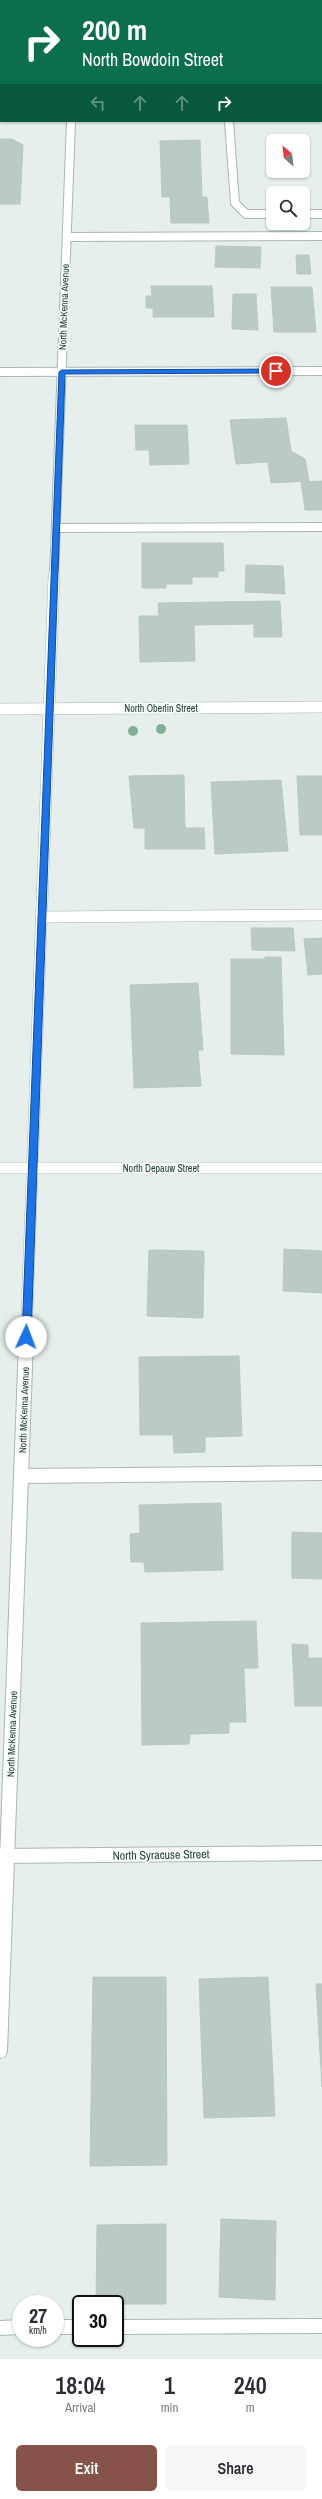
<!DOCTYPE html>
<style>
body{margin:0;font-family:"Archivo Narrow",sans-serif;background:#f7f7f7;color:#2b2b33;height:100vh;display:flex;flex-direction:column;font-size:15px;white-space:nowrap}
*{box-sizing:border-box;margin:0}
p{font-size:13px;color:#7c7c81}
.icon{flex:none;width:22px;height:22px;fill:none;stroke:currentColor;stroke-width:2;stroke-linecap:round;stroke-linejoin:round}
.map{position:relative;height:2359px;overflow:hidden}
.details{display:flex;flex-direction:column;background:#fff;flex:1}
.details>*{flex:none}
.hud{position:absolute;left:0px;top:0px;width:322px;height:122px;box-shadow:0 1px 3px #0004;background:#0b6e4f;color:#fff;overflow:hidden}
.needle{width:26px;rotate:332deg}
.controls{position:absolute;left:266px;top:134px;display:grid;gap:8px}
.controls a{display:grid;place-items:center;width:44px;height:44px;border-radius:6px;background:#fff;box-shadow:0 1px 3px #0004;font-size:20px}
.speed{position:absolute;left:12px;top:2295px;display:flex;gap:8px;font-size:20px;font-weight:700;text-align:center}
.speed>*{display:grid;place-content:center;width:52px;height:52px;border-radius:50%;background:#fff;box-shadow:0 1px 3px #0004;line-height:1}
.speed small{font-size:10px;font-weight:400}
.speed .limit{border:2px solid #111;border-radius:6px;background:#fff;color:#111}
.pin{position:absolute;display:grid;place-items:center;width:34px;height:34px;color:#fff;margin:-17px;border:2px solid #fff;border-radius:50%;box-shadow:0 1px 4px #0007}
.me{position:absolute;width:44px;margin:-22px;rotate:2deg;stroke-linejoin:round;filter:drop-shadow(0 0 3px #0008)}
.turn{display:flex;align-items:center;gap:14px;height:84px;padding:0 16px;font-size:18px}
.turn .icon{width:52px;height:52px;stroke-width:2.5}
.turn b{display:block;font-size:28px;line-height:34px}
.lanes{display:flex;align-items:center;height:38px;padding:0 16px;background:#0003;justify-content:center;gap:20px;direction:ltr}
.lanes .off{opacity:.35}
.eta{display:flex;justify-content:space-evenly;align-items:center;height:68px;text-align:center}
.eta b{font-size:24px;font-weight:600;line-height:28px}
.button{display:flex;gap:8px;margin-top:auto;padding:8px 16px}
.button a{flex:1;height:46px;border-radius:6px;background:#855347;color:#fff;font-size:16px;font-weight:600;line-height:46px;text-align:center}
.button a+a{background:#f7f7f7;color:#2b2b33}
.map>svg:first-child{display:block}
.building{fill:#bbcac4;stroke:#b8c9c2}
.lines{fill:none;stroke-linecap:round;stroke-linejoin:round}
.service-far2-casing{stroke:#a8b8b2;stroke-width:10}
.service-far1-casing{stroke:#a8b8b2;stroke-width:12}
.service-casing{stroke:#a8b8b2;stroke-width:16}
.minor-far2-casing{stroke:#a8b8b2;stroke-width:10}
.minor-far1-casing{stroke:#a8b8b2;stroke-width:12}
.minor-casing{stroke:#a8b8b2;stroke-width:16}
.service-far2{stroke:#fff;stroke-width:8}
.service-far1{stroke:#fff;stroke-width:11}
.service{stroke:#fff;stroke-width:14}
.minor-far2{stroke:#fff;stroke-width:8}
.minor-far1{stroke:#fff;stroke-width:11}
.minor{stroke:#fff;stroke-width:14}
.tree{fill:#80af93}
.route{fill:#1a73e8;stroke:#114b97}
.labels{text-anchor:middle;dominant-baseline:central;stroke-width:3.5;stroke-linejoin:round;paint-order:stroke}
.street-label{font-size:10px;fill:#24423a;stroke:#f7fbf9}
.near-street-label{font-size:12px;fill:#24423a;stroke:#f7fbf9}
</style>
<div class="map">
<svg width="322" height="2359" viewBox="0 0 322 2359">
<rect width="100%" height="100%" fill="#e6efeb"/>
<!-- building -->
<g class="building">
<rect x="204" y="0" width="51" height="1"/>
<rect x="321" y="18" width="1" height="45"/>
<rect x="0" y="34" width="1" height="45"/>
<polygon points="0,139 12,139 23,145 20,204 0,204"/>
<polygon points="200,140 202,197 162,197 160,141"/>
<polygon points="170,197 207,197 209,223 171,223"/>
<polygon points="216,246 261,247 260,268 215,267"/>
<polygon points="296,255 309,255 311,274 297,274"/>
<polygon points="151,286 212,286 214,317 153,317 153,308 146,308 146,296 152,296"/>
<polygon points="271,287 312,287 316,332 274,332"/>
<polygon points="233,294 256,294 258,330 232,329"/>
<polygon points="286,418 291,451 305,459 309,481 271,483 268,462 236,464 230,420"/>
<polygon points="135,425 187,425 189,464 150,465 149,450 136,450"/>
<polygon points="322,481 322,510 305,510 301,482"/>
<polygon points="142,543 223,543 224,571 218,571 218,577 192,577 192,584 166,584 166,588 142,588"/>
<polygon points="246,565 283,566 285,594 245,592"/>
<polygon points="280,601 282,637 254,637 254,624 194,625 195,661 140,662 139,616 159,616 158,603"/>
<polygon points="184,775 185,828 204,828 205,849 145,849 145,828 134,828 129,776"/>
<polygon points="297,776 322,776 322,835 300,835"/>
<polygon points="281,780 288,851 215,854 211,782"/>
<polygon points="251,928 293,928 295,951 252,950"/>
<polygon points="322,938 322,974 308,975 304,939"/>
<polygon points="265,957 281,957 284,1055 231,1054 231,959 265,959"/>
<polygon points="198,983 203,1050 198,1050 201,1086 134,1088 130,985"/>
<polygon points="284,1249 322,1251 322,1293 283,1291"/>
<polygon points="149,1250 204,1251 203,1318 147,1316"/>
<polygon points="239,1356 242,1436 205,1437 205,1452 174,1453 173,1435 140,1435 139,1357"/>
<polygon points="221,1503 223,1570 145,1572 144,1562 131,1562 130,1534 140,1533 139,1505"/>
<polygon points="292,1532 322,1533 322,1579 292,1578"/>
<polygon points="256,1621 258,1668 244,1668 246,1722 229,1722 229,1733 190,1734 189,1744 142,1745 141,1623"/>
<polygon points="292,1644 308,1645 308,1658 322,1658 322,1706 295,1706"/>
<polygon points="93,1977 166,1977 167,2165 90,2166"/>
<polygon points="268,1977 275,2116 204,2118 199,1979"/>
<polygon points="316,1984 322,1984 322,2087"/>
<polygon points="221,2219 276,2221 275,2300 219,2297"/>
<polygon points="166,2224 166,2304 96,2304 97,2225"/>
</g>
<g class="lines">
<!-- service-far2 casing -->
<g class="service-far2-casing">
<g id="service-far2">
<polyline points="229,121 235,203 246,214 273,214"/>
<polyline points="303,214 322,214"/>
<polyline points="67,237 322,236"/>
<polyline points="56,528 322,527"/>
</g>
</g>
<!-- service-far1 casing -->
<g class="service-far1-casing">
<polyline id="service-far1" points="42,917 322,915"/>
</g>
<!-- service casing -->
<g class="service-casing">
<g id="service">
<polyline points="21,1476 322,1473"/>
<polyline points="55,2327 81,2327"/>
<polyline points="115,2327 322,2326"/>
<polyline points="0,2328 21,2327"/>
</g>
</g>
<!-- minor-far2 casing -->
<g class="minor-far2-casing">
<g id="minor-far2">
<polyline points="0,372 322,371"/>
<polyline points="54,576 71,121"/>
</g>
</g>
<!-- minor-far1 casing -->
<g class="minor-far1-casing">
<g id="minor-far1">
<polyline points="0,709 322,707"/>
<polyline points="0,1168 322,1168"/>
<polyline points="26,1341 54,575"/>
</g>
</g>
<!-- minor casing -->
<g class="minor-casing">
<g id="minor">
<polyline points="0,1856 322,1853"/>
<polyline points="0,2051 26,1340"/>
</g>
</g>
<!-- service-far2 -->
<use href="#service-far2" class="service-far2"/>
<!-- service-far1 -->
<use href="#service-far1" class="service-far1"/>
<!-- service -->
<use href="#service" class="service"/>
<!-- minor-far2 -->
<use href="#minor-far2" class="minor-far2"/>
<!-- minor-far1 -->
<use href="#minor-far1" class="minor-far1"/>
<!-- minor -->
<use href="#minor" class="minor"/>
</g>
<!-- trees -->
<g class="tree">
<circle cx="161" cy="729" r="5"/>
<circle cx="133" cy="731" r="5"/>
</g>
<!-- route -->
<polygon class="route" points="276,369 278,373 65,374 31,1337 26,1342 22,1337 59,372 62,370"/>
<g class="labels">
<!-- street labels -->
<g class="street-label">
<text transform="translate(64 307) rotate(-88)">North McKenna Avenue</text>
<text x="161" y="708">North Oberlin Street</text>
<text x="161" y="1168">North Depauw Street</text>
<text transform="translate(24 1410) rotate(-88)">North McKenna Avenue</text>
<text transform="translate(12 1734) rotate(-88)">North McKenna Avenue</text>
</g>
<!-- near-street labels -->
<g class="near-street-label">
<text transform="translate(161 1855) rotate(-1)">North Syracuse Street</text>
</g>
</g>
</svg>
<div class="controls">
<a><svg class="needle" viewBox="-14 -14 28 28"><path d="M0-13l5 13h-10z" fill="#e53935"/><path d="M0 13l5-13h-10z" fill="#7c7c81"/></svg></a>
<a><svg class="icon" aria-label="search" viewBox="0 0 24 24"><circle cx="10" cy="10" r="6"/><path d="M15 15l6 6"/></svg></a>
</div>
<div class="speed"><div>27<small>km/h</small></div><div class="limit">30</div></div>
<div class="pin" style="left:276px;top:371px;background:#d93025"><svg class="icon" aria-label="arrive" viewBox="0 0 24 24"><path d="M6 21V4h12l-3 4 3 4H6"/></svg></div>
<svg class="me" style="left:26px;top:1337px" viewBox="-20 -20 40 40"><circle r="19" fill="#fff"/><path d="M0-13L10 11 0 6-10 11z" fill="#1a73e8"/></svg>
<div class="hud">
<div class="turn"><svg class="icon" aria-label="right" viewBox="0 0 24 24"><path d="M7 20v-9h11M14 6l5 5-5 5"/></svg><div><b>200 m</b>North Bowdoin Street</div></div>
<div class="lanes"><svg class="icon off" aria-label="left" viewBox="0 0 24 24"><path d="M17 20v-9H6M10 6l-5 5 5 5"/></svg><svg class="icon off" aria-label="ahead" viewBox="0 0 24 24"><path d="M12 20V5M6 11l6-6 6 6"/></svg><svg class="icon off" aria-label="ahead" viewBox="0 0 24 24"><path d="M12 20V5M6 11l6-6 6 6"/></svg><svg class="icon" aria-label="right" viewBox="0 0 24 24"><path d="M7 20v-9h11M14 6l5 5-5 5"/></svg></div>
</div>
</div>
<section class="details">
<div class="eta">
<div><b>18:04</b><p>Arrival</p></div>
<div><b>1</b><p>min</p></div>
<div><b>240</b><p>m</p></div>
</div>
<div class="button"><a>Exit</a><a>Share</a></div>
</section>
